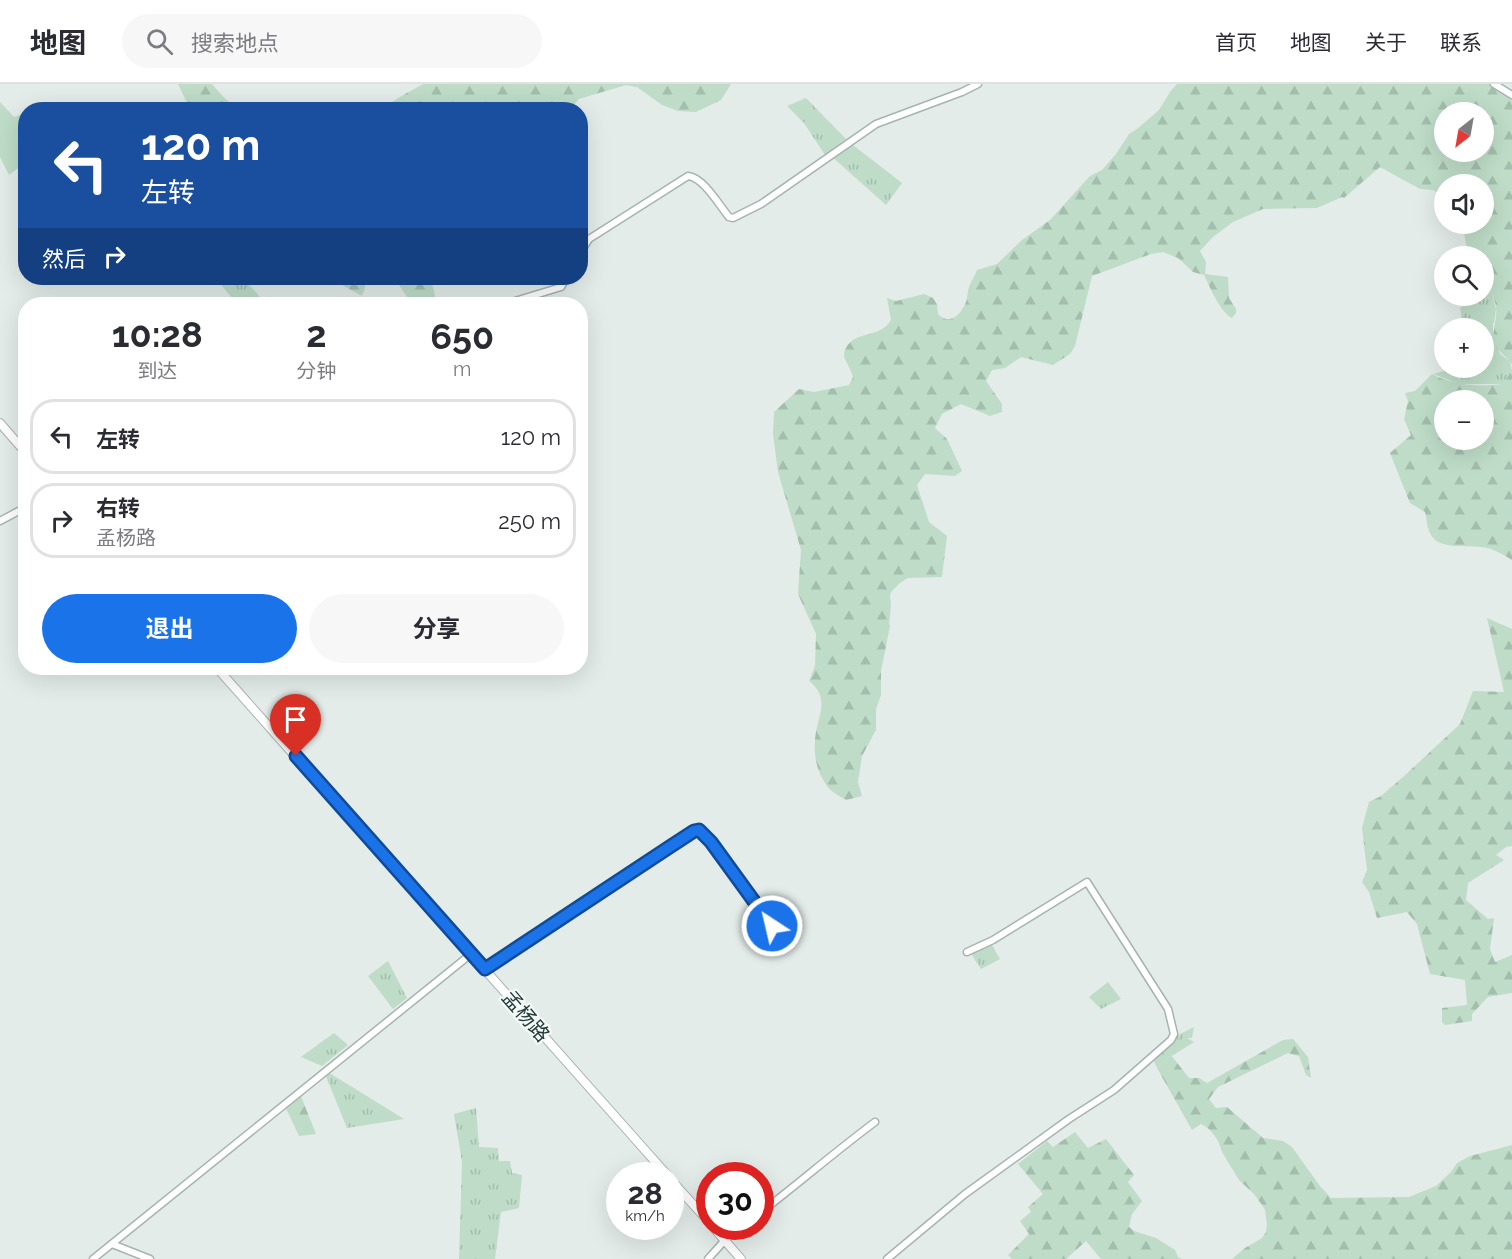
<!DOCTYPE html>
<html lang="zh">
<meta charset="utf-8">
<style>
body{margin:0;font-family:Raleway,"Noto Sans SC",sans-serif;background:#f7f7f7;color:#2b2b33;height:100vh;display:flex;flex-direction:column;font-size:22px;white-space:nowrap}
*{box-sizing:border-box;margin:0}
p{font-size:20px;color:#7c7c81}
.icon{flex:none;width:33px;height:33px;fill:none;stroke:currentColor;stroke-width:2;stroke-linecap:round;stroke-linejoin:round}
.map{position:relative;flex:1;overflow:hidden}
.panel{position:absolute;left:18px;top:213px;width:570px;height:378px;display:flex;flex-direction:column;background:#fff;border-radius:24px;box-shadow:0 6px 24px #0002}
.panel>*{flex:none}
.guide{position:absolute;left:18px;top:18px;width:570px;height:183px;border-radius:24px;box-shadow:0 6px 24px #0002;background:#1a4fa0;color:#fff;overflow:hidden}
.needle{width:39px;rotate:211deg}
.fabs{position:absolute;left:1434px;top:18px;display:grid;gap:12px}
.fabs a{display:grid;place-items:center;width:60px;height:60px;border-radius:50%;background:#fff;box-shadow:0 6px 24px #0002;font-size:30px}
.speed{position:absolute;left:606px;top:1078px;display:flex;gap:12px;font-size:30px;font-weight:700;text-align:center}
.speed>*{display:grid;place-content:center;width:78px;height:78px;border-radius:50%;background:#fff;box-shadow:0 6px 24px #0002;line-height:1}
.speed small{font-size:15px;font-weight:400}
.speed .limit{border:9px solid #d22;background:#fff;color:#111}
.pin{position:absolute;display:grid;place-items:center;width:51px;height:51px;color:#fff;margin:-62px -26px;border-radius:50% 50% 50% 0;rotate:-45deg;box-shadow:0 0 6px #0007}
.pin .icon{rotate:45deg}
.me{position:absolute;width:66px;margin:-33px;rotate:325deg;stroke-linejoin:round;filter:drop-shadow(0 0 4px #0008)}
.turn{display:flex;align-items:center;gap:21px;height:126px;padding:0 24px;font-size:27px}
.turn .icon{width:78px;height:78px;stroke-width:2.5}
.turn b{display:block;font-size:42px;line-height:51px}
.then{display:flex;align-items:center;height:57px;padding:0 24px;background:#0003;gap:12px;font-size:22px}
.eta{display:flex;justify-content:space-evenly;align-items:center;height:102px;text-align:center}
.eta b{font-size:36px;font-weight:700;line-height:42px}
.button{display:flex;gap:12px;margin-top:auto;padding:12px 24px}
.button a{flex:1;height:69px;border-radius:36px;background:#1a73e8;color:#fff;font-size:24px;font-weight:700;line-height:69px;text-align:center}
.button a+a{background:#f7f7f7;color:#2b2b33}
ul{padding:0;list-style:none}
li{display:flex;align-items:center;gap:18px;height:75px;margin:0 12px 9px;padding:0 12px;border:3px solid #e1e1e2;border-radius:24px}
li div{flex:1}
li b{display:block;font-size:22px}
li em{font-style:normal}
header{display:flex;align-items:center;gap:36px;box-sizing:border-box;height:84px;padding:0 30px;background:#fff;border-bottom:2px solid #e1e1e2}
header strong{font-size:28px}
nav{display:flex;gap:33px;margin-inline-start:auto;font-size:21px}
.search{width:420px;height:54px;background:#f7f7f7;display:flex;align-items:center;gap:15px;box-sizing:border-box;padding:0 21px;border-radius:33px;color:#7c7c81;font-size:22px}
.map>svg:first-child{display:block}
.grass{fill:url(#grass-tufts)}
.forest{fill:url(#forest-firs);fill-rule:evenodd}
.garden{fill:#bedcc8}
.lines{fill:none;stroke-linecap:round;stroke-linejoin:round}
.minor-casing{stroke:#a6b4b0;stroke-width:9}
.tertiary-casing{stroke:#a6b4b0;stroke-width:10}
.minor{stroke:#fff;stroke-width:6}
.tertiary{stroke:#fff;stroke-width:8}
.route-casing{stroke:#114b97;stroke-width:15}
.route{stroke:#1a73e8;stroke-width:10}
.labels{text-anchor:middle;dominant-baseline:central;stroke-width:4.5;stroke-linejoin:round;paint-order:stroke}
.street-label{font-size:20px;fill:#243c37;stroke:#f4f9f7}
</style>
<header>
<strong>地图</strong>
<div class="search"><svg class="icon" aria-label="search" viewBox="0 0 24 24"><circle cx="10" cy="10" r="6"/><path d="M15 15l6 6"/></svg>搜索地点</div>
<nav><a>首页</a><a>地图</a><a>关于</a><a>联系</a></nav>
</header>
<div class="map">
<svg width="1512" height="1175" viewBox="0 0 1512 1175">
<defs>
<pattern id="grass-tufts" width="24" height="20" patternUnits="userSpaceOnUse" patternTransform="scale(1.5)"><rect width="24" height="20" fill="#bedcc8"/><path d="M3 7l-1-3M5 7V3M7 7l1-3M15 17l-1-3M17 17v-4M19 17l1-3" fill="none" stroke="#a3beac"/></pattern>
<pattern id="forest-firs" width="22" height="20" patternUnits="userSpaceOnUse" patternTransform="scale(1.5)"><rect width="22" height="20" fill="#bedcc8"/><path d="M5 1l3.5 6h-7zM16 11l3.5 6h-7z" fill="#a3beac"/></pattern>
</defs>
<rect width="100%" height="100%" fill="#e3ece9"/>
<!-- grass -->
<g class="grass">
<polygon points="806,14 846,55 825,71 804,39 787,22"/>
<polygon points="849,58 902,99 886,121 830,71"/>
<polygon points="1471,143 1473,143 1480,161 1483,172 1468,172 1464,148"/>
<polygon points="1484,177 1496,225 1494,239 1493,239 1493,246 1500,270 1510,277 1512,286 1503,300 1459,300 1433,290 1454,284 1484,284 1484,244 1464,244 1460,224 1475,215 1475,212 1484,212"/>
<path d="M233,194c21,7 19,11 33,26h-29l-20,-24z"/>
<polygon points="990,858 1000,875 981,885 970,868"/>
<polygon points="388,877 407,914 393,925 368,892"/>
<polygon points="1108,898 1121,915 1101,925 1089,913"/>
<polygon points="1194,943 1192,954 1187,954 1194,958 1172,972 1171,971 1157,984 1154,977 1176,952"/>
<polygon points="334,949 348,961 322,982 301,973"/>
<polygon points="323,985 404,1035 347,1044"/>
<polygon points="476,1024 479,1063 498,1064 499,1077 510,1077 512,1089 522,1091 519,1124 501,1128 495,1175 459,1175 462,1078 454,1030"/>
</g>
<!-- forest -->
<g class="forest">
<path d="M178,0h34c9,10 17,21 30,25h-52z"/>
<polygon points="423,0 731,0 721,16 696,28 678,27 662,21 637,3 626,1 579,15 573,22 574,25 374,25 388,21 398,14"/>
<path d="M1177,0h314l21,11v270c-4,-9 -13,-11 -17,-22 -4,-13 3,-24 1,-37 -2,-10 -7,-21 -10,-31 -4,-19 -5,-36 -17,-51h15v-40h-40v13l-11,-7 -13,-1 -40,-22 -36,31 -2,-1 -25,11 -54,1 -30,13 -20,15 -13,14 6,11 -1,12 23,3 1,21 7,11v4l-4,5c-12,-6 -22,-31 -28,-43l-11,-3 -15,-14 -15,-6 -12,2 -59,22 -17,70 -5,8 -17,11 -32,-8 -16,11 -13,2 -6,11 16,23v8l-12,4 -29,-12 -19,10 -7,14 12,11 15,32 -7,5 -30,-2 -8,11 12,37 18,14 -5,41 -34,1 -8,5 -9,9 -1,5 1,8 -2,19 1,2 -9,45v24l-5,14v21l-14,26 -4,26 4,14 -16,4c-6,-4 -15,-8 -19,-14 -10,-14 -13,-28 -12,-44 0,-23 18,-42 -6,-61l6,-15 1,-32 -18,-40 3,-44 -23,-78 -5,-38 1,-22 25,-23 15,3 35,-7 4,-8 -3,-8 -6,-12c0,-3 0,-7 2,-9 9,-18 34,-9 45,-28l-4,-22 9,3 28,-7 9,4 4,6 1,10c11,12 23,1 28,-12 2,-5 1,-10 3,-15 2,-6 6,-11 8,-17l20,-6 25,-24 28,-20 40,-44 12,-6 14,-16 13,-20 8,-5 22,-19 11,-18zM1444,28h40v40h-40z"/>
<polygon points="581,38 588,53 581,103"/>
<polygon points="329,194 367,194 363,212 362,205 362,212"/>
<polygon points="394,194 429,194 434,206 436,220 412,220"/>
<path d="M1512,286v190c-10,-6 -19,-12 -31,-13 -13,-2 -42,3 -50,-12 -4,-6 -4,-16 -6,-23l-15,-9 -20,-50 21,-18 -7,-16 4,-18 -3,-8 10,-2 17,-17c22,12 47,13 71,10zM1444,316h40v40h-40z"/>
<polygon points="1487,534 1512,545 1512,762 1506,763 1496,771 1504,776 1468,799 1466,816 1488,835 1494,834 1490,865 1495,878 1512,871 1512,909 1488,913 1472,930 1472,937 1445,941 1442,938 1442,924 1467,921 1465,896 1430,890 1417,840 1407,828 1377,834 1369,808 1362,798 1367,786 1362,744 1369,718 1381,712 1403,693 1460,640 1473,607 1504,608"/>
<path d="M1293,955l15,18 3,21 -5,-3 -7,-19 -11,-3 -70,34 -9,12 7,9 11,-1 36,31 20,3 9,6 28,39 11,12 78,-1 27,-11 15,-14 6,-9 13,-7 42,-11v114h-280l13,-11 17,-10 4,-6 1,-7 -2,-15 -3,-5 -8,-11 -15,-14 -17,-28c-3,-12 -10,-23 -21,-28l-9,6 -35,-62 14,-13 18,23h10l8,5 76,-43z"/>
<polygon points="298,1005 316,1050 299,1052 283,1018"/>
<polygon points="1075,1048 1088,1064 1106,1055 1134,1091 1128,1098 1142,1117 1132,1130 1129,1143 1134,1147 1156,1154 1175,1166 1178,1173 1182,1175 1101,1175 1086,1157 1066,1175 1012,1175 1008,1171 1029,1150 1020,1137 1031,1128 1028,1123 1043,1110 1018,1080 1047,1057 1053,1063"/>
</g>
<!-- garden -->
<polygon class="garden" points="0,18 14,33 25,29 25,79 9,91 0,73"/>
<g class="lines">
<!-- minor casing -->
<g class="minor-casing">
<g id="minor">
<polyline points="1494,0 1512,11"/>
<path d="M580,169l9,-14 99,-63c15,1 31,29 41,41l4,1 28,-14 115,-80 86,-32 16,-8"/>
<polyline points="505,220 561,203 566,194"/>
<polyline points="0,437 26,423"/>
<polyline points="485,885 671,762 694,747 699,746 711,758 773,841"/>
<path d="M760,1129c39,-30 76,-62 115,-91"/>
<polyline points="112,1160 150,1175"/>
<polyline points="93,1175 471,870"/>
<polyline points="708,1175 725,1156 742,1143"/>
<polyline points="887,1175 965,1110 1069,1035 1114,1006 1171,956 1174,950 1168,925 1087,798 993,856 967,868"/>
</g>
</g>
<!-- tertiary casing -->
<g class="tertiary-casing">
<g id="tertiary">
<polyline points="0,339 26,369"/>
<polyline points="217,584 668,1092"/>
<polyline points="670,1095 710,1139"/>
<polyline points="713,1143 741,1175"/>
</g>
</g>
<!-- minor -->
<use href="#minor" class="minor"/>
<!-- tertiary -->
<use href="#tertiary" class="tertiary"/>
</g>
<g class="lines">
<!-- route casing -->
<g class="route-casing">
<polyline id="route" points="296,672 485,885 671,762 694,747 699,746 711,758 772,842"/>
</g>
<!-- route -->
<use href="#route" class="route"/>
</g>
<g class="labels">
<!-- street labels -->
<g class="street-label">
<text transform="translate(526 932) rotate(49)">孟杨路</text>
</g>
</g>
</svg>
<div class="fabs">
<a><svg class="needle" viewBox="-14 -14 28 28"><path d="M0-13l5 13h-10z" fill="#e53935"/><path d="M0 13l5-13h-10z" fill="#7c7c81"/></svg></a>
<a><svg class="icon" aria-label="sound" viewBox="0 0 24 24"><path d="M4 9h4l5-4v14l-5-4H4zM17 9q2 3 0 6"/></svg></a>
<a><svg class="icon" aria-label="search" viewBox="0 0 24 24"><circle cx="10" cy="10" r="6"/><path d="M15 15l6 6"/></svg></a>
<a>+</a>
<a>−</a>
</div>
<div class="speed"><div>28<small>km/h</small></div><div class="limit">30</div></div>
<div class="pin" style="left:296px;top:672px;background:#d93025"><svg class="icon" aria-label="arrive" viewBox="0 0 24 24"><path d="M6 21V4h12l-3 4 3 4H6"/></svg></div>
<svg class="me" style="left:772px;top:842px" viewBox="-20 -20 40 40"><circle r="17" fill="#1a73e8" stroke="#fff" stroke-width="3"/><path d="M0-11L8 9 0 5-8 9z" fill="#fff"/></svg>
<div class="guide">
<div class="turn"><svg class="icon" aria-label="left" viewBox="0 0 24 24"><path d="M17 20v-9H6M10 6l-5 5 5 5"/></svg><div><b>120 m</b>左转</div></div>
<div class="then">然后<svg class="icon" aria-label="right" viewBox="0 0 24 24"><path d="M7 20v-9h11M14 6l5 5-5 5"/></svg></div>
</div>
<section class="panel">
<div class="eta">
<div><b>10:28</b><p>到达</p></div>
<div><b>2</b><p>分钟</p></div>
<div><b>650</b><p>m</p></div>
</div>
<ul>
<li><svg class="icon" aria-label="left" viewBox="0 0 24 24"><path d="M17 20v-9H6M10 6l-5 5 5 5"/></svg><div><b>左转</b></div><em>120 m</em></li>
<li><svg class="icon" aria-label="right" viewBox="0 0 24 24"><path d="M7 20v-9h11M14 6l5 5-5 5"/></svg><div><b>右转</b><p>孟杨路</p></div><em>250 m</em></li>
</ul>
<div class="button"><a>退出</a><a>分享</a></div>
</section>
</div>
